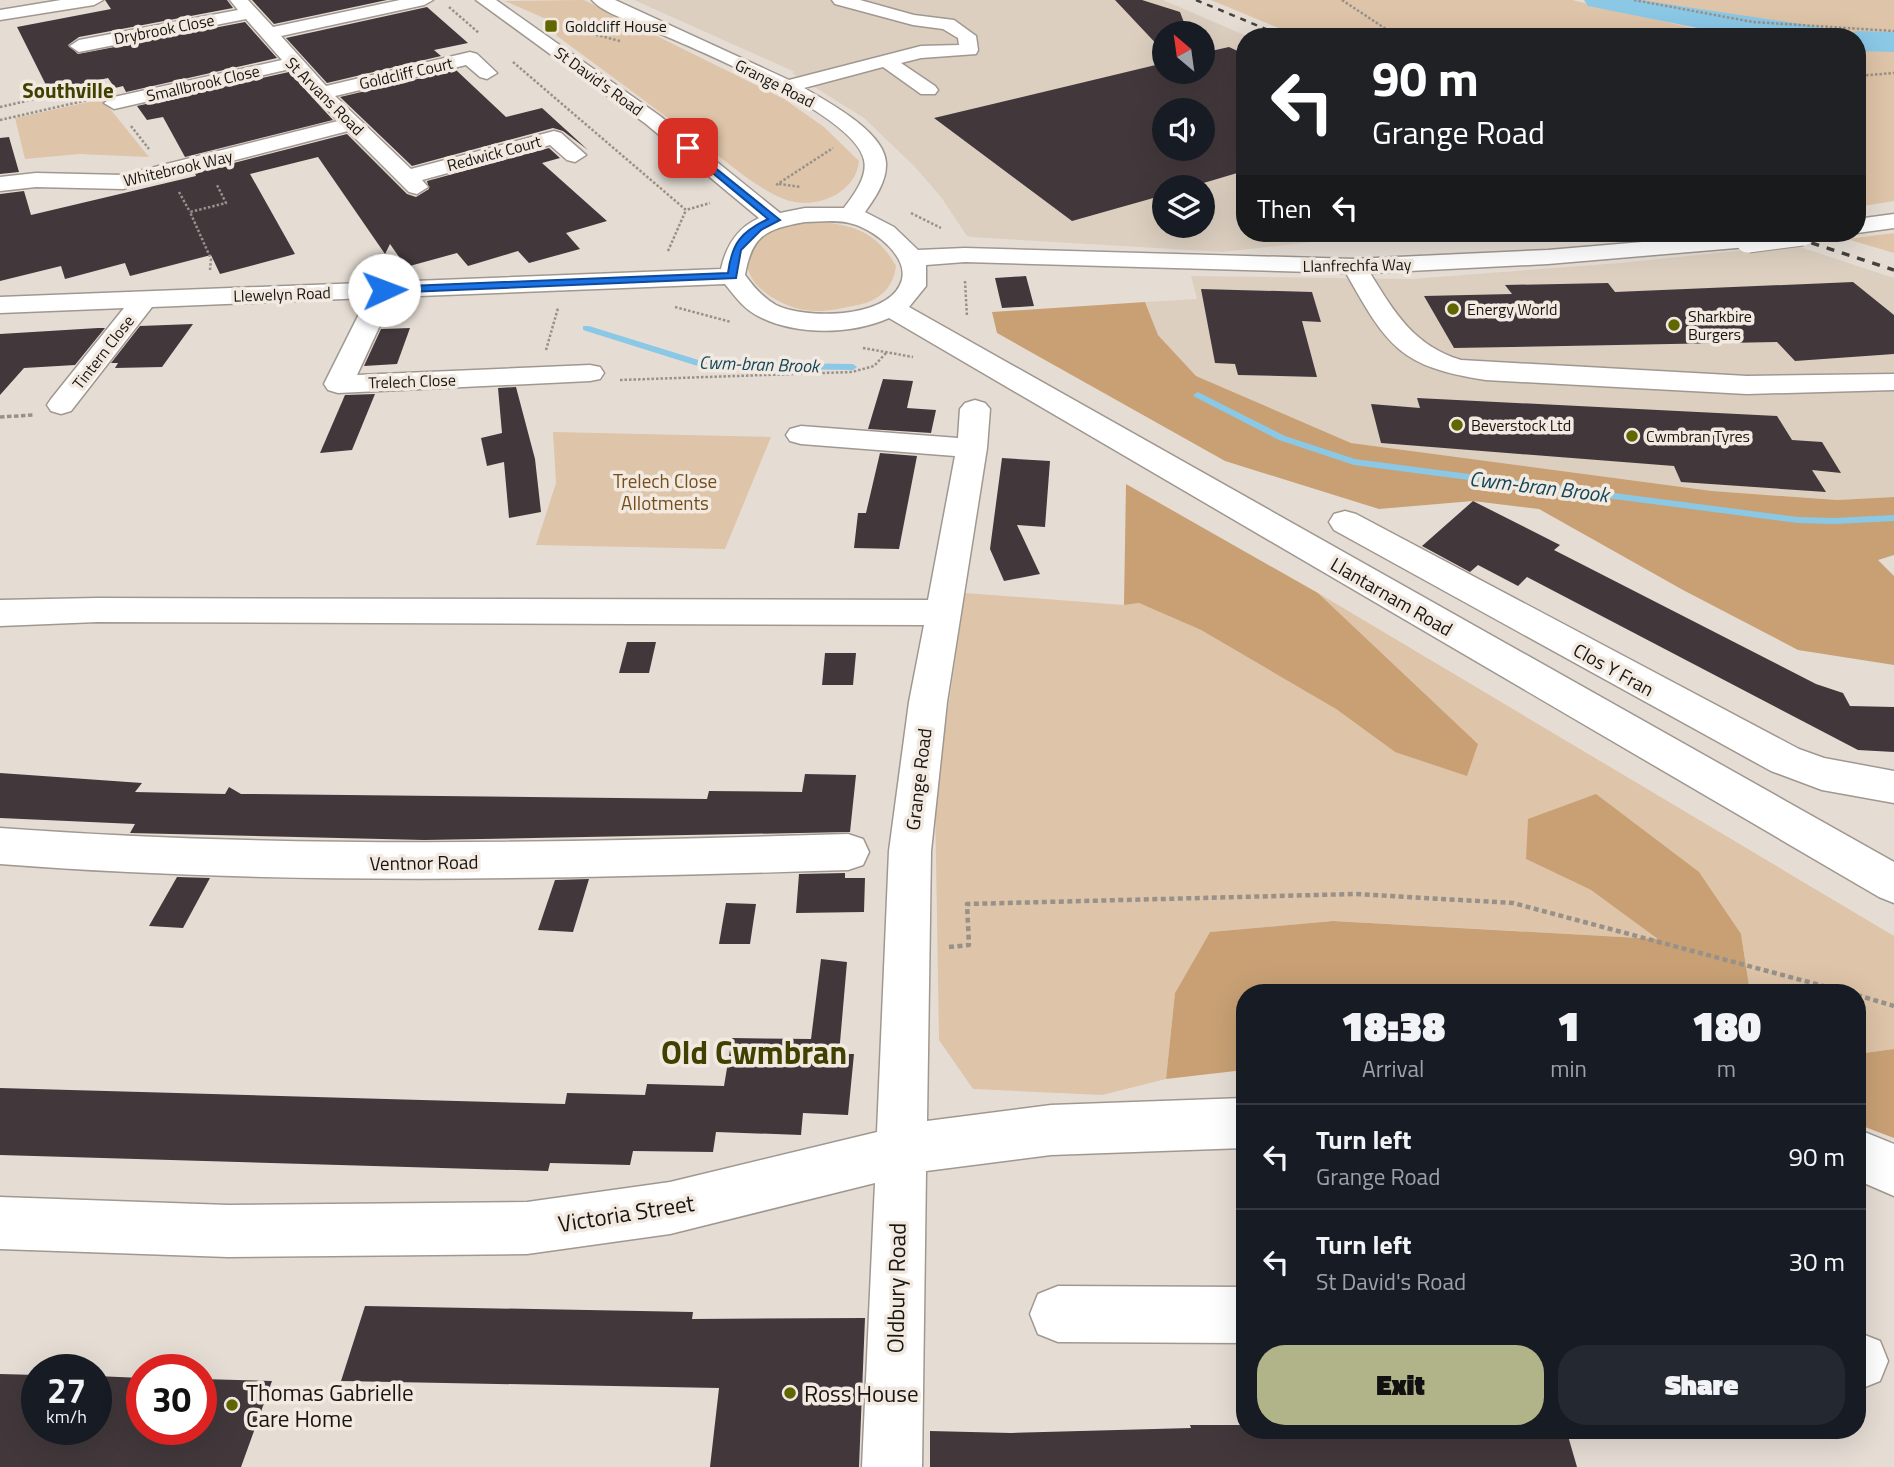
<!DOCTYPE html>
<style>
body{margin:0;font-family:"Titillium Web",sans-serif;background:#242831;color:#f1f3f6;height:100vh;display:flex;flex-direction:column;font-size:26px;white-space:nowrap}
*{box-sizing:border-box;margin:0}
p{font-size:23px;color:#9ea1a6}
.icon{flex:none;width:38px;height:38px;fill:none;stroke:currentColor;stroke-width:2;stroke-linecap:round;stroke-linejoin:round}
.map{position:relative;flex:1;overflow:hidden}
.sheet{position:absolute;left:1236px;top:984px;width:630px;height:455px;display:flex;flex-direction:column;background:#171b24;border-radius:28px;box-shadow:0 7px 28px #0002}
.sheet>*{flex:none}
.top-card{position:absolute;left:1236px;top:28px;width:630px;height:214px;border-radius:28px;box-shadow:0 7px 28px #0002;background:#202124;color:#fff;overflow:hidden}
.needle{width:46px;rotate:331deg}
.controls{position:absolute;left:1152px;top:21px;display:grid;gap:14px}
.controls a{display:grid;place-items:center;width:63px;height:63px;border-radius:50%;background:#171b24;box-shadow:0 7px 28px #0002;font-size:35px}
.speed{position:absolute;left:21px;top:1354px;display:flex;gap:14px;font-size:35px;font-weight:700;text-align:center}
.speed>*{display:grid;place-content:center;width:91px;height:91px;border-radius:50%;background:#171b24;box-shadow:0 7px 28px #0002;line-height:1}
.speed small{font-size:18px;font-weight:400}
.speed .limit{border:10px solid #d22;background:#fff;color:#111}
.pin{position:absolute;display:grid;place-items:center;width:60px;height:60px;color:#fff;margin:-30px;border-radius:14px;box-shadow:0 4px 10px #0006}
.me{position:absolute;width:77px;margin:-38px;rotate:88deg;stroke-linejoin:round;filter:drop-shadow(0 0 5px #0008)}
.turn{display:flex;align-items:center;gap:24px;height:147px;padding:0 21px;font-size:32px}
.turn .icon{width:91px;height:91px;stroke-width:2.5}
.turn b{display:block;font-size:49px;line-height:60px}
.then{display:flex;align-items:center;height:66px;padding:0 21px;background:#0003;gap:14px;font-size:26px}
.eta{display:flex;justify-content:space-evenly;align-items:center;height:119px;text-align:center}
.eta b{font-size:42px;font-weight:800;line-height:49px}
.button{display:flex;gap:14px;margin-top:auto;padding:14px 21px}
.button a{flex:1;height:80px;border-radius:28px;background:#b1b488;color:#111;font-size:28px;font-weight:800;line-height:80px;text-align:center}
.button a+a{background:#242831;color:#f1f3f6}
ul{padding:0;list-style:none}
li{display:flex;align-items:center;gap:21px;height:105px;padding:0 21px;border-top:2px solid #363941}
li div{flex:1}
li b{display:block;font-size:26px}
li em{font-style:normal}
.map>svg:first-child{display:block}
.built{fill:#dccfc0;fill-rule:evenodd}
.green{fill:#dec4a8}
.forest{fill:#c8a074}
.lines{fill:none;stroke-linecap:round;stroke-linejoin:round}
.stream{fill:#8ac8e6;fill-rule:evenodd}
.river{fill:#8ac8e6;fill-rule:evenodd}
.building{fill:#42383c;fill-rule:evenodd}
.minor-casing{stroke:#a09890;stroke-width:3}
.path-far2{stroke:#97918a;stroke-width:2.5;stroke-dasharray:2.5 2;stroke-linecap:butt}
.path-far1{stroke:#97918a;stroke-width:3.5;stroke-dasharray:4.5 2.5;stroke-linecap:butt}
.path{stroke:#97918a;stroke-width:4.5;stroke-dasharray:5 3.5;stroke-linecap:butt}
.minor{fill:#fff;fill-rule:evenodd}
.rail-far1{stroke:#44403c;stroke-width:2.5;stroke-dasharray:6 6;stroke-linecap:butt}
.rail{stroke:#44403c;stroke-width:3.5;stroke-dasharray:8 8;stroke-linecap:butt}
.minor-bridge-casing{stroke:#a09890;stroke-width:27;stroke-linecap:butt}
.minor-bridge{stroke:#fff;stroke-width:25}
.route{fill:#1a73e8;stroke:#114b97;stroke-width:2}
.poi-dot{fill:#626601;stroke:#f2eae1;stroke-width:2.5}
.labels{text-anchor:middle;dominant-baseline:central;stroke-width:7;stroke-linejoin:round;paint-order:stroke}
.far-poi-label{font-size:16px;fill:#181512;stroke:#f2eae1;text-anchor:start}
.far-street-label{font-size:16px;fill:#181512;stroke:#f2eae1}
.far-water-label{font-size:18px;font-style:italic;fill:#13475b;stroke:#f2eae1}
.park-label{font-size:19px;fill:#764e1b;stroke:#f2eae1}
.street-label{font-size:19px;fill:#181512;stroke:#f2eae1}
.far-district-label{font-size:21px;font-weight:bold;fill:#3f4100;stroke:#f2eae1}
.water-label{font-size:21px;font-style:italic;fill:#13475b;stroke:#f2eae1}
.near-street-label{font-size:23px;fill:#181512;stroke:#f2eae1}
.near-poi-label{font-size:23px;fill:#181512;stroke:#f2eae1;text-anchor:start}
.near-district-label{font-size:32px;font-weight:bold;fill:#3f4100;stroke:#f2eae1}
</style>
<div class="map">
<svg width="1894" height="1467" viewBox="0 0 1894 1467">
<rect width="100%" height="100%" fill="#e5ddd4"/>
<!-- built -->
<g class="built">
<path d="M634,0h529l86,37h-5v196h148l-170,19 -251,-15 -4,-1 -26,-39 -27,-31 -50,-48 -72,-45 3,-1zM1164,33h38v39h-38zM1164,110h38v39h-38zM1164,187h38v39h-38z"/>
<polygon points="1794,245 1894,278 1894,497 1837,500 1712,491 1351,443 1196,376 1158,335 1145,302 1197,299 1191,276 1410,279 1620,263"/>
</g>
<!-- green -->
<g class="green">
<path d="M584,0l200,99 40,28 35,34c-3,33 -45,50 -75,38 -26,-10 -53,-34 -76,-51 -50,-37 -100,-75 -151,-112l-4,-14 -48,-21z"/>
<polygon points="1211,0 1572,0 1731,37 1300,37"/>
<polygon points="1628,0 1894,0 1894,36 1765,28"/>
<polygon points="1857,46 1894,49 1894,201 1857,207"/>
<polygon points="102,99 149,157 79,154 25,159 15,118"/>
<path d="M820,222c36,3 58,12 76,44 -3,24 -19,36 -43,40 -15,3 -32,7 -48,4 -32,-5 -80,-37 -46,-71 13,-14 43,-16 61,-17z"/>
<polygon points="1894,233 1894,253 1847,239"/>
<polygon points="553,432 771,437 725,549 536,545 556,483"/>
<polygon points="965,593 1124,605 1139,603 1201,630 1336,709 1395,752 1478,744 1318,593 1894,936 1894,1049 1857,1054 1857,992 1750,992 1741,934 1526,859 1591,890 1660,939 1333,921 1210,932 1175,993 1166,1079 1102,1095 973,1089 939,1040 935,797"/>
</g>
<!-- forest -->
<g class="forest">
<polygon points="1145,302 1158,335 1196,376 1351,443 1712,491 1837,500 1894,497 1894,555 1878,560 1894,576 1894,665 1798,650 1683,590 1539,509 1473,501 1379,509 1225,461 997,333 992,312"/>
<polygon points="1126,484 1318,593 1478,744 1467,776 1395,752 1336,709 1201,630 1139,603 1124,605"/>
<polygon points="1596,794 1699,872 1741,934 1750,992 1244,992 1244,1070 1166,1079 1175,993 1210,932 1333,921 1658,939 1591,890 1526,859 1528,819"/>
<polygon points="1894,1049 1894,1138 1857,1124 1857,1054"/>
</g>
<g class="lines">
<!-- stream -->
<g class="stream">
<polygon points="583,326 589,326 705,362 853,364 857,367 853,370 704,368 583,330"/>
<polygon points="1198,392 1285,436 1355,459 1798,517 1834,518 1894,515 1894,521 1834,524 1798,523 1354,465 1279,440 1195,397 1193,395"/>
</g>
<!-- river -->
<g class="river">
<polygon points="1584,0 1640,0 1821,27 1832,30 1837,37 1742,37 1588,6"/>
<polygon points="1857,31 1894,32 1894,52 1857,51 1857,37 1844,37"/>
</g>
</g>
<!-- building -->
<g class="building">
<polygon points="105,0 227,0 233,8 79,37 68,45 78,54 245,22 277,58 126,92 123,86 115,88 108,78 49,91 17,27 111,9"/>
<polygon points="252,0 387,0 274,24"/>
<polygon points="1115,0 1142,0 1180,12 1188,33 1164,33 1164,52"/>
<polygon points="427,7 468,43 434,50 441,56 327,83 286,38"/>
<path d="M1229,47l15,7v117l-54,16h-26v8l-92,26 -138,-103 230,-55v9h38v-19zM1164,110h38v39h-38z"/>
<polygon points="456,70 506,117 542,108 588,150 563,131 553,128 412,166 340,97"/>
<polygon points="289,72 333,120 185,157 163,117 147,120 137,106"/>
<polygon points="347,134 407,194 416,197 429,189 427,181 549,148 560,158 542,163 607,221 566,233 580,249 529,263 518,251 468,266 457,253 406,267 390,244 385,254 318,157 250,174 295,254 220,274 211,255 130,276 125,263 65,279 61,266 0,281 0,194 24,191 31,215 196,176 195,173"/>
<polygon points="9,137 19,172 0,174 0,138"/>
<polygon points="1026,276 1034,306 1002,308 995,278"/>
<polygon points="1853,282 1894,315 1894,354 1795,361 1777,342 1454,348 1424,296 1512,294 1505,285 1608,283 1615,292"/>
<polygon points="1201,289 1312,292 1321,322 1302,321 1317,377 1238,375 1235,364 1215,363"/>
<polygon points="193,324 162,367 115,368 118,363 111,363 140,326"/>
<polygon points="98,328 105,328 75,365 24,368 0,395 0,334"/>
<polygon points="410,328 397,364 364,366 381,329"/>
<polygon points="883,379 913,381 907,408 936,410 931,433 868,429"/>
<polygon points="516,387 535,459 541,512 509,518 504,462 487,466 481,438 502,433 498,388"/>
<polygon points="375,394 352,450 320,453 345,395"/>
<polygon points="1417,398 1777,416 1792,440 1822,442 1841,473 1812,470 1826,492 1681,482 1674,466 1381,443 1371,404 1420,408"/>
<polygon points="880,453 917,456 899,549 854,548 858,513 866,513"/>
<polygon points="1002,458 1050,461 1045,527 1017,525 1040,574 1004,581 990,549"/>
<polygon points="1473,501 1560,545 1554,550 1816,684 1843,693 1850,706 1894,707 1894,752 1858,750 1527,577 1518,586 1478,565 1470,572 1422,546"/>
<polygon points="627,642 656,642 649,673 619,673"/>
<polygon points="825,653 856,653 853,685 822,685"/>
<polygon points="0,773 142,783 135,792 225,794 229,787 241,794 251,794 707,799 709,791 802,792 805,774 856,775 850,832 424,840 130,833 135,824 0,818"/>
<polygon points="845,873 845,878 865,878 864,912 796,913 799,874"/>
<polygon points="177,877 210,878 183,928 149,926"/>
<polygon points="589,879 573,932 538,930 555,880"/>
<polygon points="726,903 756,904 750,944 719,944"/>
<polygon points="821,959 847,962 839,1054 854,1054 848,1115 803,1113 801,1135 716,1132 713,1152 633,1151 630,1165 550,1163 548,1171 0,1155 0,1088 565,1104 567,1093 645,1095 647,1084 724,1086 732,1038 811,1039"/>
<polygon points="365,1306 693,1312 692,1319 865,1318 859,1467 710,1467 719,1388 341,1381"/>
<polygon points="0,1374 37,1375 37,1430 96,1430 96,1376 142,1378 142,1430 201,1430 201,1379 272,1381 241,1467 0,1467"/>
<polygon points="1190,1425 1244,1425 1244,1430 1430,1430 1431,1433 1568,1436 1577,1467 930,1467 930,1431 1011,1433 1191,1428"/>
</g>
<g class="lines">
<!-- minor casing -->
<g class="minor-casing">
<g id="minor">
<polygon points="61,0 103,0 94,5 0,20 0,10"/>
<polygon points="230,0 248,0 273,27 400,0 433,0 424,5 281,36 326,86 470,52 477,54 497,73 487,79 480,77 466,65 335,96 411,169 554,131 561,133 586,155 575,162 567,160 550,145 422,180 428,187 417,194 409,192 348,131 123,189 36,187 0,191 0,177 36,173 123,175 338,121 290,69 114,109 104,103 114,97 282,60 246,19 79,52 70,46 79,40 238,10"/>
<path d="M476,0h20l164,116 120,97 25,-5h39c9,-12 24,-31 20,-48 -9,-46 -171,-112 -215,-131 -17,-8 -45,-15 -57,-29h23l174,80 132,-34 38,-1 -1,-7 -15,-9 -30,-4 -78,-21 -3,-4h28l54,15 40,5 22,16 2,14 -2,4 -55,4 -20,5 34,23 3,4 -3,4h-14l-38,-27 -79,21c24,14 81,44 82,75 1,18 -11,35 -21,49l29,15 24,23 47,-2 389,11 194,-9 200,-17 9,2 3,5 -3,5 -9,2 -200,17 -178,9c24,39 44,73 91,87l286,16 147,-2v16l-147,4 -261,-14c-86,-13 -99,-34 -140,-107l-381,-11 -39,3v21l-17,21 985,555v41l-15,-6 -990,-579c-39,17 -95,18 -133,-3 -13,-7 -22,-20 -31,-31l-332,13 -36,78 233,-10 10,2 4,6 -4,6 -10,2 -252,12 -10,-3 -4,-6 43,-86 -215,9 -81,104 -10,3 -10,-3 -4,-6 4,-6 73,-91 -124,5v-16l721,-28c5,-23 16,-41 38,-51l-113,-94zM805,222c15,0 33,-3 48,2 22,6 60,35 47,61 -16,34 -96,34 -124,20 -13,-7 -23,-19 -31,-30 7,-40 21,-46 60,-53z"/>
<polygon points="1894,214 1894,228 1857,233 1855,233 1857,219"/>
<polygon points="975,400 985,403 990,409 987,448 947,702 931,851 927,1121 1051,1105 1244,1098 1244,1148 1051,1155 926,1171 922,1467 862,1467 875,1183 670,1234 527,1254 228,1257 0,1249 0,1197 228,1205 527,1202 670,1182 877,1132 889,851 909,702 924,625 97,622 0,626 0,600 97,598 928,600 955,456 801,444 790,441 786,435 790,429 801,426 958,438 960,409 965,403"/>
<polygon points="1345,511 1356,514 1799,749 1824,758 1894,771 1894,803 1822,790 1771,771 1334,530 1329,522 1334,514"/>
<path d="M0,828c283,21 565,15 848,6l15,5 6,13 -6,13 -15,5c-283,9 -565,16 -848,-6z"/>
<polygon points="1857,1129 1894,1144 1894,1196 1857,1180"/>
<polygon points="1058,1286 1244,1287 1244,1343 1058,1342 1038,1334 1030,1314 1038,1294"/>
<polygon points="1857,1332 1880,1341 1888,1361 1880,1381 1860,1389 1857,1388"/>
</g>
</g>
<!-- path-far2 -->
<g class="path-far2">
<polyline points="1342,0 1398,37"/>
<polyline points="1634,0 1753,22 1894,31"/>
<polyline points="449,7 479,33"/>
<polyline points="574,29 620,41"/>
<polyline points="513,62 686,210 710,203"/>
<polyline points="1857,76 1894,73"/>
<polyline points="0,107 92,86"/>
<polyline points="0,120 88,100"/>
<polyline points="131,126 149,149"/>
<polyline points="779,184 801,187"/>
<polyline points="776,185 833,148"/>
<polyline points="179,192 190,212"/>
<polyline points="911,213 941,228"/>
<polyline points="668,251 686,210"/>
<polyline points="210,270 211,259 190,212 226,203 217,185"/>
<polyline points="965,281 967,317"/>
<polyline points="675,307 731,322"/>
<polyline points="863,348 913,357"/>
<polyline points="546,350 558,308"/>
<polyline points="620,380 852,372 874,366 887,352"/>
</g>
<!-- path-far1 -->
<polyline class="path-far1" points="0,417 34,415"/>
<!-- path -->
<g class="path">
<polyline points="949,947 969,945 967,904 1355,894 1513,903 1846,992"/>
<polyline points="1857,995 1894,1006"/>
</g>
<!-- minor -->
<use href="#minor" class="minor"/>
<!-- rail-far1 -->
<polyline class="rail-far1" points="1196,0 1285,37"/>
<!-- rail -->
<polyline class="rail" points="1781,233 1894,270"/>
<!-- minor-bridge casing -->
<g class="minor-bridge-casing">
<polyline id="minor-bridge" points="1748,240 1802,233"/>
</g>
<!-- minor-bridge -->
<use href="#minor-bridge" class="minor-bridge"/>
</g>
<!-- route -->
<path class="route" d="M688,146l92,74 -19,10 -20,20 -5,28 -352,15 -5,-3 5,-3 344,-14c4,-30 13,-41 40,-54l-83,-69z"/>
<!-- markers -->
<g class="poi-dot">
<rect x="544" y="19" width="14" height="14" rx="3.5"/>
<circle cx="1453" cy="309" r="7"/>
<circle cx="1674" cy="325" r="7"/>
<circle cx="1457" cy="425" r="7"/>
<circle cx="1632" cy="436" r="7"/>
<circle cx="790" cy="1393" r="7"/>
<circle cx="232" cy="1405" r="7"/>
</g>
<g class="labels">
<!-- far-poi labels -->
<g class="far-poi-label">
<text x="565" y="26">Goldcliff House</text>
<text x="1467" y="309">Energy World</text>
<text x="1688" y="316">Sharkbire<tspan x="1688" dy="18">Burgers</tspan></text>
<text x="1471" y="425">Beverstock Ltd</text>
<text x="1646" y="436">Cwmbran Tyres</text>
</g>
<!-- far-street labels -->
<g class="far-street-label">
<text transform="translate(164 29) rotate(-11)">Drybrook Close</text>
<text transform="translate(406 73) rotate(-13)">Goldcliff Court</text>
<text transform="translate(599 81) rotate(36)">St David's Road</text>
<text transform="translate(203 83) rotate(-13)">Smallbrook Close</text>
<text transform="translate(775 83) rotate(27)">Grange Road</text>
<text transform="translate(325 96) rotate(45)">St Arvans Road</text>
<text transform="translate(494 153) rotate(-15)">Redwick Court</text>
<text transform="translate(178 168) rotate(-13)">Whitebrook Way</text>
<text transform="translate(1357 265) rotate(-1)">Llanfrechfa Way</text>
<text transform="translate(282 294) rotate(-2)">Llewelyn Road</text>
<text transform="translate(103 352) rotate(-52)">Tintern Close</text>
<text transform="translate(412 381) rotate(-2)">Trelech Close</text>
</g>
<!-- far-water labels -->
<g class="far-water-label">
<text transform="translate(759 364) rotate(2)">Cwm-bran Brook</text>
</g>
<!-- park labels -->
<g class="park-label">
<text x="665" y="480">Trelech Close<tspan x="665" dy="22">Allotments</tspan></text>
</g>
<!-- street labels -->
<g class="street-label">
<text transform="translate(1392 596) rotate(30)">Llantarnam Road</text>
<text transform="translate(1614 669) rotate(29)">Clos Y Fran</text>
<text transform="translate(918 779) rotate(-83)">Grange Road</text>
<text transform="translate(424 862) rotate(-1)">Ventnor Road</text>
</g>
<!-- far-district labels -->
<g class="far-district-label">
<text x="68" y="90">Southville</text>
</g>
<!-- water labels -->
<g class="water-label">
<text transform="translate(1539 486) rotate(7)">Cwm-bran Brook</text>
</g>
<!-- near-street labels -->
<g class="near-street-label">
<text transform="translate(626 1213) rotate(-9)">Victoria Street</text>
<text transform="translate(896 1288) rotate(-89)">Oldbury Road</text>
</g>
<!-- near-poi labels -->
<g class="near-poi-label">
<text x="246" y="1392">Thomas Gabrielle<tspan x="246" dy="26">Care Home</tspan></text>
<text x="804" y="1393">Ross House</text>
</g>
<!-- near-district labels -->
<g class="near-district-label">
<text x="754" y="1052">Old Cwmbran</text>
</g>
</g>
</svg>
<div class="controls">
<a><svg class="needle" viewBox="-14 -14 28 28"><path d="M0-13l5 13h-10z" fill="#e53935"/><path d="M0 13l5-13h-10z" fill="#9ea1a6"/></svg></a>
<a><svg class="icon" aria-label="sound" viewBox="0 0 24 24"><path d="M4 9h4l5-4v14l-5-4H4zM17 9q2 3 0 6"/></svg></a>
<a><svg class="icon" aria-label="layers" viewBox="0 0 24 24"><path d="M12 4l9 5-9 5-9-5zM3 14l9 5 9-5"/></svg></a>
</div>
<div class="speed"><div>27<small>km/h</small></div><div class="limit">30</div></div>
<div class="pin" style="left:688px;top:148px;background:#d93025"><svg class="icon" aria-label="arrive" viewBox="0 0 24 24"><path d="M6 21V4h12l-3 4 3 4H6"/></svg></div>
<svg class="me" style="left:384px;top:290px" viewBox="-20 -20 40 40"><circle r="19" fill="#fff"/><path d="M0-13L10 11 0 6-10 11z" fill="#1a73e8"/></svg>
<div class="top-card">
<div class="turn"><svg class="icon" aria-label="left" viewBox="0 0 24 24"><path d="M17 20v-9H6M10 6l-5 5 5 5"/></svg><div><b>90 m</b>Grange Road</div></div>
<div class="then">Then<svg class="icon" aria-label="left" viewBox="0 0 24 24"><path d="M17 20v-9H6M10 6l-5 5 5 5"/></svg></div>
</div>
<section class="sheet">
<div class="eta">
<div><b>18:38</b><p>Arrival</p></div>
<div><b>1</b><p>min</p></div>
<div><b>180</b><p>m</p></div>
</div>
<ul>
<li><svg class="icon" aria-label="left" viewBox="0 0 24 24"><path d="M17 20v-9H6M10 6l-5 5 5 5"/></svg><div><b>Turn left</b><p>Grange Road</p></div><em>90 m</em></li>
<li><svg class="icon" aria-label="left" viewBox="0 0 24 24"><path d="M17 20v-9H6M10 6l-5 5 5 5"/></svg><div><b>Turn left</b><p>St David's Road</p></div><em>30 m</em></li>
</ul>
<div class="button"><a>Exit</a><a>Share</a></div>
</section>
</div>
